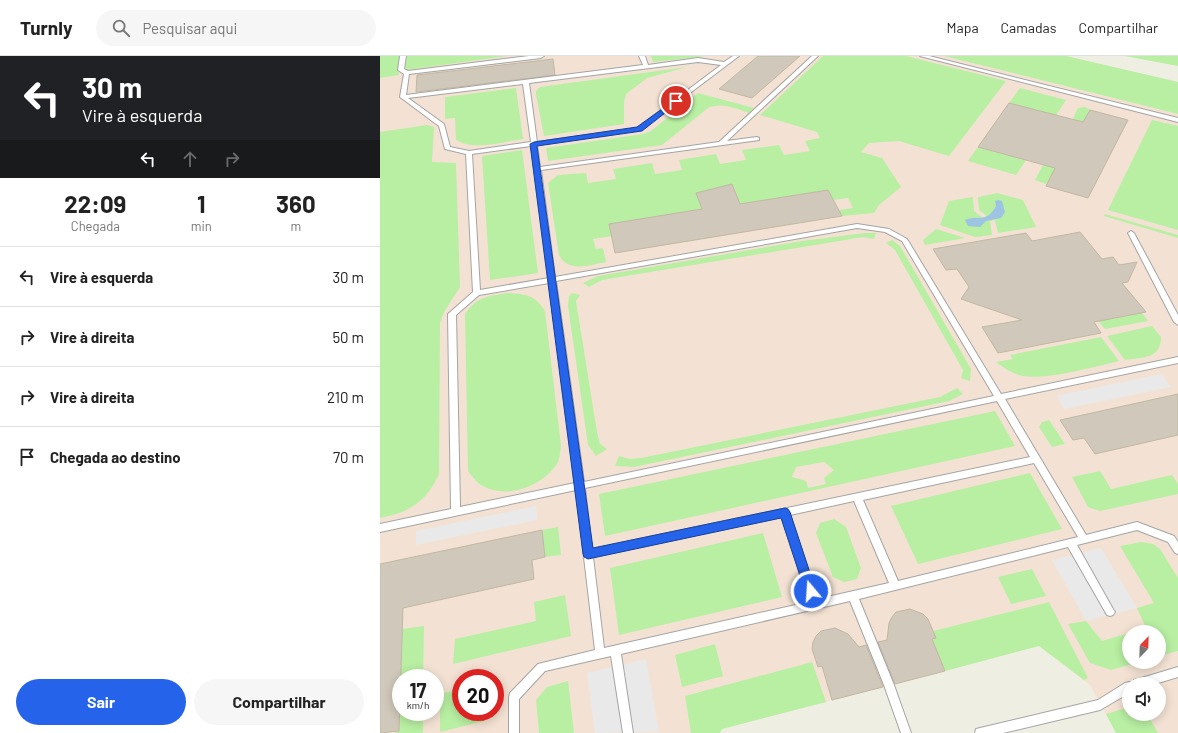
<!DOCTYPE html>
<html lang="pt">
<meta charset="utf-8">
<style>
body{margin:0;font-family:Barlow,sans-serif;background:#f6f6f6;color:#222;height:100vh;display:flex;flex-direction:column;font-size:15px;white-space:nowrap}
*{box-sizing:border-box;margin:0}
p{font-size:13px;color:#767676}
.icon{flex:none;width:22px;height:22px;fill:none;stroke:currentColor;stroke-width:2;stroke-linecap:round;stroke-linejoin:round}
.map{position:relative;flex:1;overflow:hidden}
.sheet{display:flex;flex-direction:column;background:#fff;width:380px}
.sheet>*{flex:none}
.top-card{background:#202124;color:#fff;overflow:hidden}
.needle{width:26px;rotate:23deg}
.tools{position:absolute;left:742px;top:569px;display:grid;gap:8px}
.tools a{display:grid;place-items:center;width:44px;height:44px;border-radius:50%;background:#fff;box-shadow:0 2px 10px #0003;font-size:20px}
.speed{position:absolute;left:12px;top:613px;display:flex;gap:8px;font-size:20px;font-weight:700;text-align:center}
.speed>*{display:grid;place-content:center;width:52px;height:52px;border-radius:50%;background:#fff;box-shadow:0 2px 10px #0003;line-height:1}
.speed small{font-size:10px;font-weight:400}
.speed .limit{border:6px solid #d22;background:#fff;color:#111}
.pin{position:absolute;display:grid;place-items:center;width:34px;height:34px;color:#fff;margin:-17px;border:2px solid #fff;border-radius:50%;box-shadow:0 1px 4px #0007}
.me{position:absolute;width:44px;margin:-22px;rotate:342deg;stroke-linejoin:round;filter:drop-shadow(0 0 3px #0008)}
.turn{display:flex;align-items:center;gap:14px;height:84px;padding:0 16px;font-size:18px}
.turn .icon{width:52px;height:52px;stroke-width:2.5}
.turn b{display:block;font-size:28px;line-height:34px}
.lanes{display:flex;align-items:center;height:38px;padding:0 16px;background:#0003;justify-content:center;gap:20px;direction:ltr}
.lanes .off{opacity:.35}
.eta{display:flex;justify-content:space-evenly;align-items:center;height:68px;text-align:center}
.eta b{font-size:24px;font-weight:700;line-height:28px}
.primary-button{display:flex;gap:8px;margin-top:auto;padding:8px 16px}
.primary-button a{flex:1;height:46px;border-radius:24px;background:#2563eb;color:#fff;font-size:16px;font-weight:700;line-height:46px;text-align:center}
.primary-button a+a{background:#f6f6f6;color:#222}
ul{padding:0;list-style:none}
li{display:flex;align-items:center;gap:12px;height:60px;padding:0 16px;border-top:1px solid #e0e0e0}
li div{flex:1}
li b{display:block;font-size:15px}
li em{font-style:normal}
header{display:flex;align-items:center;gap:24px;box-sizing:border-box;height:56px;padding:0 20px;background:#fff;border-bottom:1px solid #e0e0e0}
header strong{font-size:19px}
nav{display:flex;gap:22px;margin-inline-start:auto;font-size:14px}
.search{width:280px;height:36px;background:#f6f6f6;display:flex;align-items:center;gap:10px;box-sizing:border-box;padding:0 14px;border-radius:22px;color:#767676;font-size:15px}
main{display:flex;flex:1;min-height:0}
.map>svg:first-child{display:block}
.military{fill:#f3e2d3;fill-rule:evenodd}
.grass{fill:#b8efa2;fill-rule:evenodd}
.parking{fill:#e9e9e9}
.water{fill:#9dc4e2}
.building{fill:#d0c8ba;stroke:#c2b7a3}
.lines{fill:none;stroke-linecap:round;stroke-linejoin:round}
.lane-casing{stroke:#a4a4a4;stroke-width:2}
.lane{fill:#fff;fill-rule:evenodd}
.route{fill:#2563eb;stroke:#184099}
</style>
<header>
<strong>Turnly</strong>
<div class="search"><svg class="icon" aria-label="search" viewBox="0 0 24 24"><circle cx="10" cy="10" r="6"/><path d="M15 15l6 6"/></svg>Pesquisar aqui</div>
<nav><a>Mapa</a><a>Camadas</a><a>Compartilhar</a></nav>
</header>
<main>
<section class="sheet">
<div class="top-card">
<div class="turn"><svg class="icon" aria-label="left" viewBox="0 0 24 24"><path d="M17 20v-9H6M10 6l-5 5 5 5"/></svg><div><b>30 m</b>Vire à esquerda</div></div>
<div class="lanes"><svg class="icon" aria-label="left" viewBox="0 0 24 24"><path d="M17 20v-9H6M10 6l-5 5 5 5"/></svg><svg class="icon off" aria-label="ahead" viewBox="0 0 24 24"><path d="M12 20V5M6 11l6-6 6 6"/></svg><svg class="icon off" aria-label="right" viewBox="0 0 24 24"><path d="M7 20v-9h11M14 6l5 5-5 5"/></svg></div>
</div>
<div class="eta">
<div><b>22:09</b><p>Chegada</p></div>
<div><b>1</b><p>min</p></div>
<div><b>360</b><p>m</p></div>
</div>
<ul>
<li><svg class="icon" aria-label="left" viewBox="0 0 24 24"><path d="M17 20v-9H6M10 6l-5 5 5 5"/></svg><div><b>Vire à esquerda</b></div><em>30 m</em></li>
<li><svg class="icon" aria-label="right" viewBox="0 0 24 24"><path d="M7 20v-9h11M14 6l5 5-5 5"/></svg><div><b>Vire à direita</b></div><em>50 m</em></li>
<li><svg class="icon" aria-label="right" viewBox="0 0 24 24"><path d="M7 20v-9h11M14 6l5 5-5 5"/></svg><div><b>Vire à direita</b></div><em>210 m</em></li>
<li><svg class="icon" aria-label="arrive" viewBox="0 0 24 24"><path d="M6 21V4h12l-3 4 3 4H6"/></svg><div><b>Chegada ao destino</b></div><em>70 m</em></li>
</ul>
<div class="primary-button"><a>Sair</a><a>Compartilhar</a></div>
</section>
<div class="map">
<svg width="798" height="677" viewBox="0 0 798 677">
<rect width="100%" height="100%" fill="#efeee2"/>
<!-- military -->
<path class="military" d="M0,0h686l112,26v651h-62l-26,-48 -51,-39 -317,83 -2,4h-340zM749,576h30v30h-30zM21,622h34v34h-34zM81,622h34v34h-34zM749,628h30v30h-30z"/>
<!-- grass -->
<g class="grass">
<polygon points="0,0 20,0 18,8 19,19 0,22"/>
<polygon points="27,0 128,0 25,14"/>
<polygon points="271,0 326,0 273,6"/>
<path d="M443,0h83l100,25 -57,75 -50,-15 -30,2 -8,9 21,6 19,29 -22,18 -5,8 -32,3 -3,-6 14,-2 -5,-10 -14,2 -6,-10 -88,14 -6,-17 -19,1 -19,5 6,16 -93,15 3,12 -19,3 3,10 7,-1 3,14c-16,3 -38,11 -47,-7l-11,-72 10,-8 28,-2 2,10 28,-4 -3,-10 39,-6 3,11 27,-4 -3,-10 37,-6 4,10 26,-4 -4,-10 37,-5 5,10 26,-4 -5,-10 15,-3 -3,-6 -57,-17z"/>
<polygon points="564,0 686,0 798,26 798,58"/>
<polygon points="745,0 798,0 798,10"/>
<polygon points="307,11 267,22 246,38 244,46 244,68 164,80 156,38 156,35 160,31"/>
<path d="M136,32l7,51c-22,3 -48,12 -67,1l-1,-22 -10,1v-22z"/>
<polygon points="640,32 686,44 673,64 629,47"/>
<path d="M318,37l56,15 -5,5c-14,-5 -27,-11 -41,-5l-46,37 -114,16 -2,-13 97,-14 8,-3z"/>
<polygon points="705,51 713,55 702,68 692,65 698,52"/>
<polygon points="772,64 798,70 798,174 728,154"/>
<path d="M47,69l7,2 -2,35 24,1 4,124 -16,25 -4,11 -1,151c-13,28 -29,38 -59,44v-386z"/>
<polygon points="598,91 644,104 647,100 649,100 636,119 588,105"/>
<polygon points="142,94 158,217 110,224 102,100"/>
<polygon points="665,105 678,108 666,128 655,124"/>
<polygon points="617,137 643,144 656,171 618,177 615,164 610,165 612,179 595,181 560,169 569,145 593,141 594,155 603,162 607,160 599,154 598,141"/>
<polygon points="725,158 798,179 798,182 724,160"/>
<polygon points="556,173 585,182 545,189 543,184"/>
<polygon points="485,177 496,177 494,183 483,181 222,224 209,231 203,227 218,220 422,185"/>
<polygon points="512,184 520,190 591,313 590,325 581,322 583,314 515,194 506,187"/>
<polygon points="708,233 731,263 762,257 768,265 725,273 694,236"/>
<path d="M128,237c18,1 27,2 37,18l16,135c-1,5 -1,13 -4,18 -16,23 -51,36 -76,21 -5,-3 -9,-9 -13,-14l-3,-157c12,-18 24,-18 43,-21z"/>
<polygon points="192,237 200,239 196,245 217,376 220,388 227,393 216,400 208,389 188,250 189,240"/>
<path d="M772,270l9,11c0,22 -18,20 -36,23l-18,-24z"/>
<path d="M721,281l18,24c-26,6 -71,19 -96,15 -10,-2 -19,-8 -27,-14l17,-3 -3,-4z"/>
<polygon points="577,332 583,338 569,345 254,411 235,410 239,400 250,403 261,402 560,341"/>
<path d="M615,355l20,35 -410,90 -6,-42zM444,406l10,8 -10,8 2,6 -18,4 -2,-7 -14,-4 4,-10z"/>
<polygon points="669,364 685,388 672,391 659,371 662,366"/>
<polygon points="720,415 731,433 792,419 798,428 798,438 720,455 708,451 692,421"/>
<polygon points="650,417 682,473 538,508 511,450"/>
<polygon points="454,463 466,471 481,512 477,523 464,526 453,521 436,477 440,467"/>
<polygon points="178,471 181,499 165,501 162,474"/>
<polygon points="383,477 402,541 239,579 230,512"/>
<polygon points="761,486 773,488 780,493 798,522 798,595 779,600 779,576 753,576 766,572 757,552 774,547 740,490"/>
<polygon points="652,513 666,540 631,548 618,521"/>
<polygon points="185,539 191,580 73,608 75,583 156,565 154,546"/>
<polygon points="669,546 708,622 704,624 659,590 565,615 552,583 556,582 553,575"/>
<polygon points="706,565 722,585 749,577 749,606 759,606 731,614 710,607 688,568"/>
<polygon points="44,570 43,622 21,622 21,656 43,656 43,677 14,677 19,675 22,573"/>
<polygon points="335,588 343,620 302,631 295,599"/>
<polygon points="432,606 446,646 342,673 340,677 311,677 305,640"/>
<polygon points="188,625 194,677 159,677 156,644 167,631"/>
<polygon points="81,633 81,656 104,656 104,665 60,676 60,638"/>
<polygon points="749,651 749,658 767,658 778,677 736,677 726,658"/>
</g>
<!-- parking -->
<g class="parking">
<polygon points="781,318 791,331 684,353 676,340"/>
<polygon points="156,450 157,464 36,489 36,475"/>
<polygon points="721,492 757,552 706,565 672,504"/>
<polygon points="266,603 279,676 215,677 207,617"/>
</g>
<!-- water -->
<path class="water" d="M618,144l4,1 3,11 -4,6 -15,3 -6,6 -12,-1 -3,-6c15,-6 21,4 31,-14l-1,-5z"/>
<!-- building -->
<g class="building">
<polygon points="378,0 420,0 372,42 339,33"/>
<polygon points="173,3 175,19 36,36 37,19"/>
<polygon points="629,47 703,66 710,54 748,64 708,142 666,130 675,112 598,91"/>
<polygon points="352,128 360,148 448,134 462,160 235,197 229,168 322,153 316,137"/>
<polygon points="700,176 722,203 733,201 739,209 757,206 748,226 742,227 766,256 714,266 721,277 618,297 602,271 642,264 581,243 589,231 577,213 566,214 553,193 646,177 652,185"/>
<polygon points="798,338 798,379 715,398 704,382 693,384 680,364"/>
<polygon points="162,474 165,501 152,504 154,523 23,552 19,675 0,677 0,508"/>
<polygon points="530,553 543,558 548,563 556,582 552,583 565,615 515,628 498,586 507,584 509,567 512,561 516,556"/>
<polygon points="455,572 468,578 479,591 486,589 503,631 452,644 442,610 438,611 432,593 433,586 436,580 441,575"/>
</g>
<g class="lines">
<!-- lane casing -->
<g class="lane-casing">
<g id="lane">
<path d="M20,0h6l-2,13 4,2 121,-15h15l-3,2 -132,16 -3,21 237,-30 -4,-9h6l3,9 50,-7 26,4 9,-6h6l-98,74 -104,15 3,22 179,-25 93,-86h6l-91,85 30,-4 2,1v2l-218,30 14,107 302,-53 32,5 18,10 94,155 177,-37v6l-173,36 81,136 51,-13 37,14 4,6v12l-3,-1 -7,-11 -31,-12 -60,15 36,64 2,3 -2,3 -3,1 -3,-1 -39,-68 -209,52 35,86 17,48h-10l-17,-48 -34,-84 -229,53 12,79h-10l-12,-77 -66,15 -26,28v34h-10v-36l1,-4 28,-29 57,-14 -19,-160 -196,42v-8l71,-15 -3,-195 25,-22 -7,-138 -21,-5 -6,-23 -39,-29 4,-23 -6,-4zM318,6l23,3 -84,63 -100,14 -8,-59zM143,28l8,58 -62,9 -19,-4 -6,-23 -36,-26zM151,90l18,132 -69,12 -8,-136zM477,172l28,4 17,9 92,155 -410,86 -28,-201zM169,227l26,200 -115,24 -4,-192 23,-20zM617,345l33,56 -438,92 -7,-61zM654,407l44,74 -180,44 -35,-81zM474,445l35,82 -71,16 -28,-84zM402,461l27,85 -205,46 -11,-91z"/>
<polygon points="540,0 549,0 798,62 798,66"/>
<polygon points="751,175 754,177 798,259 798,269 794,266 748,177"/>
<polygon points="798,611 798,621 775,628 749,628 749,637 720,654 623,677 595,677 596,673 600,672 718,644 745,627 749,626 753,628 754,624 758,623"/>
</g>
</g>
<!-- lane -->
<use href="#lane" class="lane"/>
</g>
<!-- route -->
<polygon class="route" points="296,43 300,45 299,46 262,75 157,90 213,492 405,452 408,453 410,456 436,535 435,539 431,540 427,539 425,535 401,462 208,503 204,501 203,498 150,88 154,86 257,71"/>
</svg>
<div class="tools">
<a><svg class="needle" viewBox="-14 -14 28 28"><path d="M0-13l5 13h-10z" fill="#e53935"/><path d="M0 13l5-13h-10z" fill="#767676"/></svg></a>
<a><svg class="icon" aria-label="sound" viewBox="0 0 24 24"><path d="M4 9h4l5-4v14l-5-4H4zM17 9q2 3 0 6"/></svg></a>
</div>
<div class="speed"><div>17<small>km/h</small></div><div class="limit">20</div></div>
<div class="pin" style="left:296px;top:45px;background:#d93025"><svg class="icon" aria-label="arrive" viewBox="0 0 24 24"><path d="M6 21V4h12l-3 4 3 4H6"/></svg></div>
<svg class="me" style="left:431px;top:535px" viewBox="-20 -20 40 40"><circle r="17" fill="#2563eb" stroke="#fff" stroke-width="3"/><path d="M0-11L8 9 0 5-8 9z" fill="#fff"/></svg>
</div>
</main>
